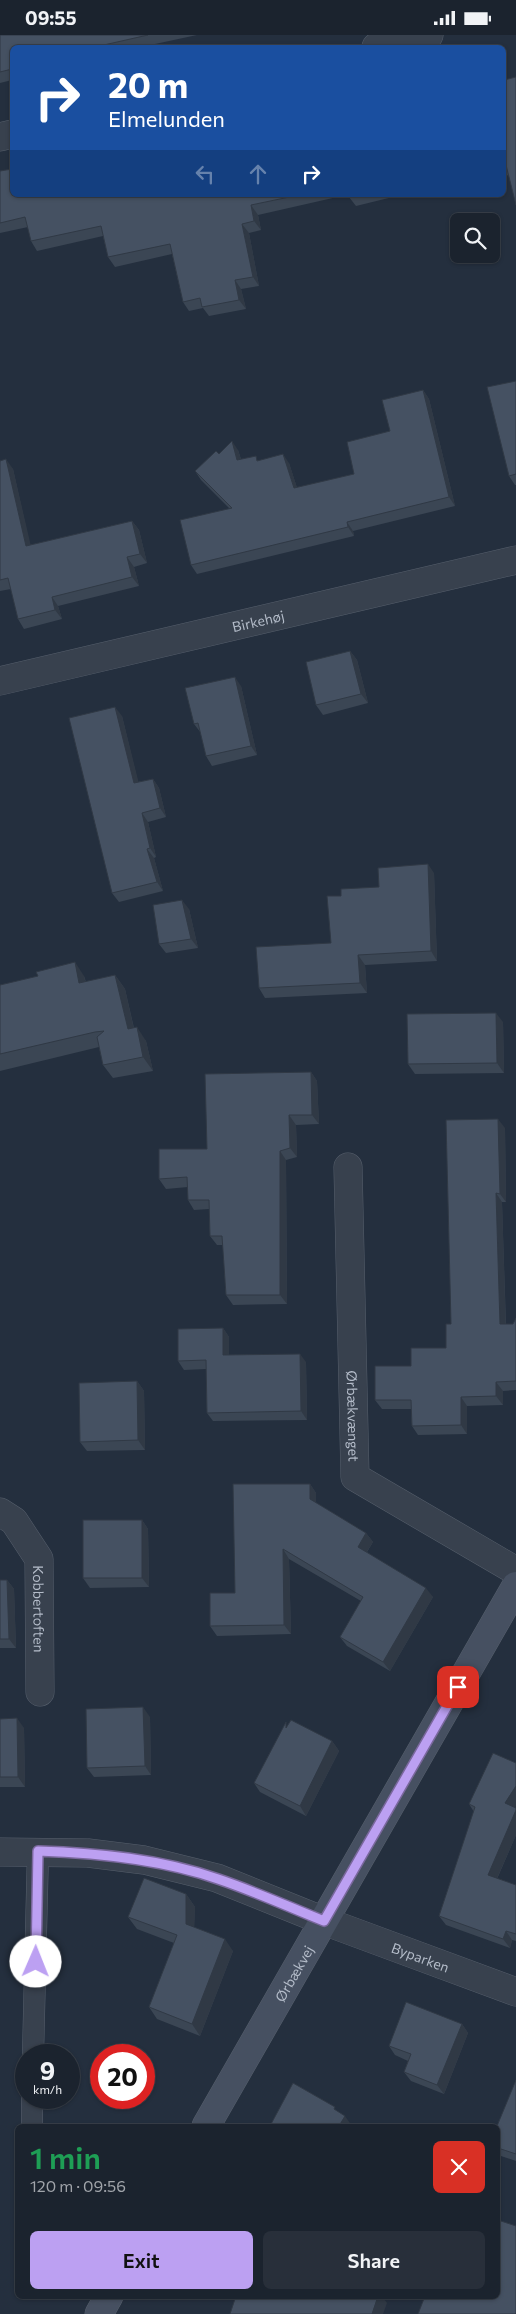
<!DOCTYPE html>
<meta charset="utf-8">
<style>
body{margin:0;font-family:Commissioner,sans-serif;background:#282f3a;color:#f1f3f6;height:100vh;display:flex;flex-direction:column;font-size:19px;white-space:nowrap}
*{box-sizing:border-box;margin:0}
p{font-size:16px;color:#a0a4aa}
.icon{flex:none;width:28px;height:28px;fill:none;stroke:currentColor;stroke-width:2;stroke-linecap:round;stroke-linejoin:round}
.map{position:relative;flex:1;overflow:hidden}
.panel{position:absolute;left:15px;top:2089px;width:485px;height:175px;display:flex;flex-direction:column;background:#1b232e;border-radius:8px;box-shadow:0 1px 4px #0004,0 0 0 1px #39404a}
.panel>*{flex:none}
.top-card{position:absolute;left:10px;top:10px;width:496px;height:152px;border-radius:8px;box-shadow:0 1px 4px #0004,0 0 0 1px #39404a;background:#1a4fa0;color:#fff;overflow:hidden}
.controls{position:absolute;left:450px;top:178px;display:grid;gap:10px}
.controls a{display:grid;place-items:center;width:50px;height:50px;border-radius:8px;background:#1b232e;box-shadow:0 1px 4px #0004,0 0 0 1px #39404a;font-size:25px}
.speed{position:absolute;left:15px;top:2009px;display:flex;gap:10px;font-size:25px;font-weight:700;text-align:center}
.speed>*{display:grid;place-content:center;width:65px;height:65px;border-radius:50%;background:#1b232e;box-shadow:0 1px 4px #0004,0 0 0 1px #39404a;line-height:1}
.speed small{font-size:12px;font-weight:400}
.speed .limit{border:8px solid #d22;background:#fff;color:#111}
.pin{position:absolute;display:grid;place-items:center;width:42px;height:42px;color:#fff;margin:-21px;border-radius:10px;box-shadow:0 2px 8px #0006}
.me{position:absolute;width:55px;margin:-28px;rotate:1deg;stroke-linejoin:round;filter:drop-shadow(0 0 4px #0008)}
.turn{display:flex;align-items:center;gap:18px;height:105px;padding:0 15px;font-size:22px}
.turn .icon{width:65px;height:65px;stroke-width:2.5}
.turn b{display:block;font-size:35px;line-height:42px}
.lanes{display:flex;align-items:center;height:48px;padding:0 15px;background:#0003;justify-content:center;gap:25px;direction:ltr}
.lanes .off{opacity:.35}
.round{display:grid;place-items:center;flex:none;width:52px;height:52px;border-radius:8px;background:#282f3a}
.summary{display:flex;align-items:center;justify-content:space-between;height:85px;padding:0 15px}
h1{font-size:30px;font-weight:600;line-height:38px;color:#1e9e55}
.action{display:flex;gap:10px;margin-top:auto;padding:10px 15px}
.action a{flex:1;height:58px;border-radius:8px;background:#bca0f2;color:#111;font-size:20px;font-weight:600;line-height:58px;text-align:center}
.action a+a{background:#282f3a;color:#f1f3f6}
.status{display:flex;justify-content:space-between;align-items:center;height:35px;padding:0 25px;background:#1b232e;direction:ltr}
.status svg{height:14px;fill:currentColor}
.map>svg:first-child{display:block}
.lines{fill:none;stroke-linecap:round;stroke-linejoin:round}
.lane-casing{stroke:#565f6c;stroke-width:22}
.street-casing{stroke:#565f6c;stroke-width:29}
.secondary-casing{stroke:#565f6c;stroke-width:29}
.lane{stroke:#38414e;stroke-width:21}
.street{stroke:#38414e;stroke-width:28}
.secondary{stroke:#465061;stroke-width:28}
.wall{fill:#3b4654}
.shaded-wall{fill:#303945}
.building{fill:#455162;stroke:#303945}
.route-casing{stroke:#7a689d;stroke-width:12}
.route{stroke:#bca0f2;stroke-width:9}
.labels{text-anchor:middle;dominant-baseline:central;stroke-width:4;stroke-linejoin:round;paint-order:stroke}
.street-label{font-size:14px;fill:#b4bcc9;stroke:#1d2633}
</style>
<div class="status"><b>09:55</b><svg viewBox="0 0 49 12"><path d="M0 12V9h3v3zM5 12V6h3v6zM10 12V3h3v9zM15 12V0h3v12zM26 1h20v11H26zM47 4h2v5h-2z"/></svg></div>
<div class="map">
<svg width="516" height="2279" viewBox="0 0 516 2279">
<rect width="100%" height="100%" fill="#242f3e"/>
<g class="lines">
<!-- lane casing -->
<g class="lane-casing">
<g id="lane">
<polyline points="33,2020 38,1816"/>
<polyline points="32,2091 32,2062"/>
</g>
</g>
<!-- street casing -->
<g class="street-casing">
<g id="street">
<polyline points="376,12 429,0"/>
<polyline points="0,102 12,99"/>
<path id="s1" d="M0,646l516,-121"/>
<path id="s2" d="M348,1132l7,310 161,94"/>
<path id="s3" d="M0,1477l14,9 25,38 1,133"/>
<path id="s4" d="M0,1817l88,1 56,7 73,18 107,43 192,71"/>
</g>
</g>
<!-- secondary casing -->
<g class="secondary-casing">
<g id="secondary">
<path id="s5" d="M206,2091l310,-540"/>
<polyline points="99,2279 109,2261"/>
</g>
</g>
<!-- lane -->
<use href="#lane" class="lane"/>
<!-- street -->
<use href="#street" class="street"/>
<!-- secondary -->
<use href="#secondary" class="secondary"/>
</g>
<!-- wall -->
<g class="wall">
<polygon points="0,0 197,0 141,12 12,12 12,45 0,48"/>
<polygon points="504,40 506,43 509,140 504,141"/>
<polygon points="0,136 12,160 346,160 258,180 261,195 249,198 259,251 241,254 246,274 209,281 203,273 189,276 183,267 172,219 115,232 108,222 103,201 37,216 31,206 28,192 0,198"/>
<polygon points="349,160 401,160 356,171 349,162"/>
<polygon points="516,346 516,450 515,450 509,441"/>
<polygon points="423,355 429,364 455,471 353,496 354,501 197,539 191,530 230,474 201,445 195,436 219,419 238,415 241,424 289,428 297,453 354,439"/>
<polygon points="0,426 13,434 30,510 132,486 139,495 147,528 134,532 139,551 58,571 62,584 24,594 18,584 11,554 0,556"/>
<polygon points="350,616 357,625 368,668 323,680 316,670"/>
<polygon points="241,651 257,720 212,731 206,721 201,698 194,689"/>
<polygon points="122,681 138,747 153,744 159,753 166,782 148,787 156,822 154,823 163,856 119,867 112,858"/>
<polygon points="434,838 437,926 365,930 367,958 265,963 259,953 331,908 341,861 379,852"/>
<polygon points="189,874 198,913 166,918 159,909"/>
<polygon points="115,940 125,954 134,993 146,1006 153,1036 113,1043 103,1030 99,1012 0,1036 0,950 84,941 86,947"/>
<polygon points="503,987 504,1038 415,1039 408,1029"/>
<polygon points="311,1037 317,1046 319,1089 296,1090 297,1122 286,1125 287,1269 233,1270 226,1260 223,1210 217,1210 210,1201 209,1174 194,1175 188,1165 188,1152 166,1154 159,1144 207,1114"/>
<polygon points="505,1093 506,1167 502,1167 506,1289 513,1289 516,1283 516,1355 503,1356 503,1370 467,1371 467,1399 418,1400 412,1391 411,1374 382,1374 375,1365 411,1331 446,1313 451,1289"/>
<polygon points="223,1293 229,1302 229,1320 306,1327 307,1385 213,1386 207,1378 206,1334 184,1335 178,1326"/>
<polygon points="137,1346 144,1356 145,1415 87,1416 80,1407"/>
<polygon points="310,1449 316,1458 316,1468 366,1498 373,1507 367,1517 433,1562 390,1636 347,1611 340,1602 361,1566 289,1524 291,1599 217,1601 210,1591 235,1558"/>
<polygon points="142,1485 148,1494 149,1552 90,1553 83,1543"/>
<polygon points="0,1545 7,1545 14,1554 16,1613 0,1613"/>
<polygon points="150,1682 151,1740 94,1742 87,1733"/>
<polygon points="0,1684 24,1693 25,1752 0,1752"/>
<polygon points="288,1690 332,1706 339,1716 306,1781 260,1757 254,1748"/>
<polygon points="469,1769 516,1773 516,1800 497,1844 516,1850 516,1906 512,1905 510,1913 446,1890 439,1881 474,1777"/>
<polygon points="186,1859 195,1872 194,1892 233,1916 200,2001 157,1984 149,1972 174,1908 137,1894 128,1882"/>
<polygon points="462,1989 468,1998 444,2059 411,2046 404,2037 408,2026 395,2020 389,2011"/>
<polygon points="516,2045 516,2126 498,2120 498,2091"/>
</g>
<!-- shaded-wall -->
<g class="shaded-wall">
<polygon points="251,170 258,180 261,195 254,186"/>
<polygon points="242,189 249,198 259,251 253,242"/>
<polygon points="235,245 241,254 246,274 239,265"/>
<polygon points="423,355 429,364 455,471 449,462"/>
<polygon points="232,406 238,415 244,434 237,425"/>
<polygon points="283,419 289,428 300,462 294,453"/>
<polygon points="6,424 13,434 33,520 26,511"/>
<polygon points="132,486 139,495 147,528 140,519"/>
<polygon points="347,487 353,496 354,501 348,492"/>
<polygon points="127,522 134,532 139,551 132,542"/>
<polygon points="52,562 58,571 62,584 55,575"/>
<polygon points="350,616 357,625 368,668 361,659"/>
<polygon points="235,642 241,651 257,720 251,711"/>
<polygon points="115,672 122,681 141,757 134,748"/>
<polygon points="153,744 159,753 166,782 160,773"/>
<polygon points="142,778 148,787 156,822 150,813"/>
<polygon points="147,814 154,823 163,856 157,847"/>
<polygon points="428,829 434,838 437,926 431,916"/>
<polygon points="182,865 189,874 198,913 191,904"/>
<polygon points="358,920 365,930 367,958 360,948"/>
<polygon points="75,927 84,941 89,962 79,948"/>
<polygon points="115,940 125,954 137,1008 128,994"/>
<polygon points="496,978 503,987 504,1038 497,1028"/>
<polygon points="137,992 146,1006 153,1036 143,1022"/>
<polygon points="311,1037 317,1046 319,1089 312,1080"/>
<polygon points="289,1080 296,1090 297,1122 290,1113"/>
<polygon points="498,1084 505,1093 506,1167 500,1159"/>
<polygon points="280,1116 286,1125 287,1269 280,1260"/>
<polygon points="496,1158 502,1167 506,1298 500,1289"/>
<polygon points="223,1293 229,1302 229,1329 223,1320"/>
<polygon points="300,1319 306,1327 307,1385 301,1376"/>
<polygon points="137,1346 144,1356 145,1415 138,1405"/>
<polygon points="496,1347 503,1356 503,1370 496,1361"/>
<polygon points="461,1362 467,1371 467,1399 461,1390"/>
<polygon points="310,1449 316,1458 316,1473 310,1464"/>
<polygon points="142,1485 148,1494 149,1552 142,1543"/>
<polygon points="366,1498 373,1507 364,1521 358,1512"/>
<polygon points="283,1514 289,1524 291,1599 284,1590"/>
<polygon points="7,1545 14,1554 16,1613 9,1604"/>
<polygon points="426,1553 433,1562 390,1636 383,1627"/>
<polygon points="143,1672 150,1682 151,1740 145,1731"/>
<polygon points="17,1683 24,1693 25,1752 18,1742"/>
<polygon points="332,1706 339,1716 306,1781 300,1771"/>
<polygon points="516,1751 516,1771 512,1777 505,1768"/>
<polygon points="516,1775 516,1800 494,1850 488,1840"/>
<polygon points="186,1859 195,1872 194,1901 186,1889"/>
<polygon points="506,1896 512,1905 510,1913 503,1904"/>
<polygon points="225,1904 233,1916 200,2001 192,1989"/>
<polygon points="462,1989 468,1998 444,2059 437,2050"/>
<polygon points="345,2081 352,2091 339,2091"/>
<polygon points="378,2261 382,2261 387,2268 383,2279 372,2279"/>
</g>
<!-- building -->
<g class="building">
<polygon points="0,0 148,0 95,12 12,12 12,34 0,37"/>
<polygon points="516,42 516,170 506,130 504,130 504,45"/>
<polygon points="12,134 12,160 299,160 251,170 254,186 242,189 253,242 235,245 239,265 202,272 200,263 183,267 170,209 108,222 101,191 31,206 25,182 0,188 0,136"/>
<polygon points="349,160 358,160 349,162"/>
<polygon points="516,346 516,439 509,441 487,352"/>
<polygon points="423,355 449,462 347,487 348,492 191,530 180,485 232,473 195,436 216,416 219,419 232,406 237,425 256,421 257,426 283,419 294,453 354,439 347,407 390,396 382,365"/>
<polygon points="6,424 26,511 132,486 140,519 127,522 132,542 52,562 55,575 18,584 8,543 0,545 0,426"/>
<polygon points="350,616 361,659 316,670 306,627"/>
<polygon points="235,642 251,711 206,721 198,688 194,689 185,653"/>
<polygon points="115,672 134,748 153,744 160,773 142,778 150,813 147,814 157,847 112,858 69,683"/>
<polygon points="428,829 431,916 358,920 360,948 259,953 256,912 331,908 327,861 341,861 341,854 379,852 378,833"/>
<polygon points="182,865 191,904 159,909 153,870"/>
<polygon points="75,927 79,948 115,940 128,994 137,992 143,1022 103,1030 97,1002 104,996 95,997 0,1019 0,950 38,941 36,937"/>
<polygon points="496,978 497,1028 408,1029 407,979"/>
<polygon points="311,1037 312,1080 289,1080 290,1113 280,1116 280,1260 226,1260 222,1201 210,1201 209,1165 188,1165 187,1142 159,1144 159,1114 207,1114 205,1039"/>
<polygon points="498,1084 500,1159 496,1158 500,1289 513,1289 516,1283 516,1346 496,1347 496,1361 461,1362 461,1390 412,1391 411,1365 375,1365 375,1331 411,1331 411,1313 446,1313 446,1289 451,1289 446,1085"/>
<polygon points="223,1293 223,1320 300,1319 301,1376 207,1378 206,1325 178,1326 178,1294"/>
<polygon points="137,1346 138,1405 80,1407 79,1348"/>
<polygon points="233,1449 310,1449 310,1464 366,1498 358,1512 426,1553 383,1627 340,1602 363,1562 283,1514 284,1590 210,1591 210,1558 235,1558"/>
<rect x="83" y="1485" width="59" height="58"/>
<polygon points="0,1545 7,1545 9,1604 0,1604"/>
<polygon points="143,1672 145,1731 87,1733 86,1674"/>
<polygon points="17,1683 18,1742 0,1742 0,1684"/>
<polygon points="291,1685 332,1706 300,1771 254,1748 286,1687 286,1693"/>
<polygon points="493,1718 516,1728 516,1751 505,1768 516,1773 516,1775 488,1840 516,1850 516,1899 506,1896 503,1904 439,1881 475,1772 469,1769"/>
<polygon points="144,1843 186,1859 186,1889 225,1904 192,1989 149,1972 177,1900 128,1882"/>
<polygon points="406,1967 462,1989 437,2050 404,2037 411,2019 389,2011"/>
<polygon points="516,2045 516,2119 498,2113 498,2091 497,2091"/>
<polygon points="293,2048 335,2072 334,2074 345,2081 339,2091 270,2091"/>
<polygon points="498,2185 516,2191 516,2279 418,2279 425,2261 498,2261"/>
<polygon points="236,2261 378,2261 372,2279 230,2279"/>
</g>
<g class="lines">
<!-- route casing -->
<g class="route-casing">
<path id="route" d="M36,1927l2,-111c60,2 123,8 180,28 36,12 71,28 106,42l134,-234"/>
</g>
<!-- route -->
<use href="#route" class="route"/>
</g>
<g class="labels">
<!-- street labels -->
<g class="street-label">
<text stroke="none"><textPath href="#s1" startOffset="265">Birkehøj</textPath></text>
<text stroke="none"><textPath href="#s2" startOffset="249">Ørbækvænget</textPath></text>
<text stroke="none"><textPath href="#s3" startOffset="112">Kobbertoften</textPath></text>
<text stroke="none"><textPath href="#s4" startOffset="438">Byparken</textPath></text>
<text stroke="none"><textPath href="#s5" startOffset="176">Ørbækvej</textPath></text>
</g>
</g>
</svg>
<div class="controls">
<a><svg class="icon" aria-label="search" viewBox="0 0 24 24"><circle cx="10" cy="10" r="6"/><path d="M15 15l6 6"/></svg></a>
</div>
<div class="speed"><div>9<small>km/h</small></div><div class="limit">20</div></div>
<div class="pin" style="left:458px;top:1652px;background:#d93025"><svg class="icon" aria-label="arrive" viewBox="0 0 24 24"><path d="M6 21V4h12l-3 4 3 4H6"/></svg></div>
<svg class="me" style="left:36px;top:1927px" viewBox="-20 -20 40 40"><circle r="19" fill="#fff"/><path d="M0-13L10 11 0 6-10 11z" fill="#bca0f2"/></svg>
<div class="top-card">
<div class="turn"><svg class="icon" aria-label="right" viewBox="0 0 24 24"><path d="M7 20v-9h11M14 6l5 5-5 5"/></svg><div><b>20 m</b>Elmelunden</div></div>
<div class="lanes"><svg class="icon off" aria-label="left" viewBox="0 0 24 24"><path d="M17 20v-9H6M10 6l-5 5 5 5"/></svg><svg class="icon off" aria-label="ahead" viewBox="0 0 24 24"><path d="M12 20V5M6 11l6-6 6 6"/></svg><svg class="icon" aria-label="right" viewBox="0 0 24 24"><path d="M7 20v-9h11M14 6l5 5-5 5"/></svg></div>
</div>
<section class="panel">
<div class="summary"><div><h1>1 min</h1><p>120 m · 09:56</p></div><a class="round" style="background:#d93025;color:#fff"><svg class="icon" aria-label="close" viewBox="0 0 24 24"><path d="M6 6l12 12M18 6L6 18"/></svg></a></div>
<div class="action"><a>Exit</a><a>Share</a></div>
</section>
</div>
